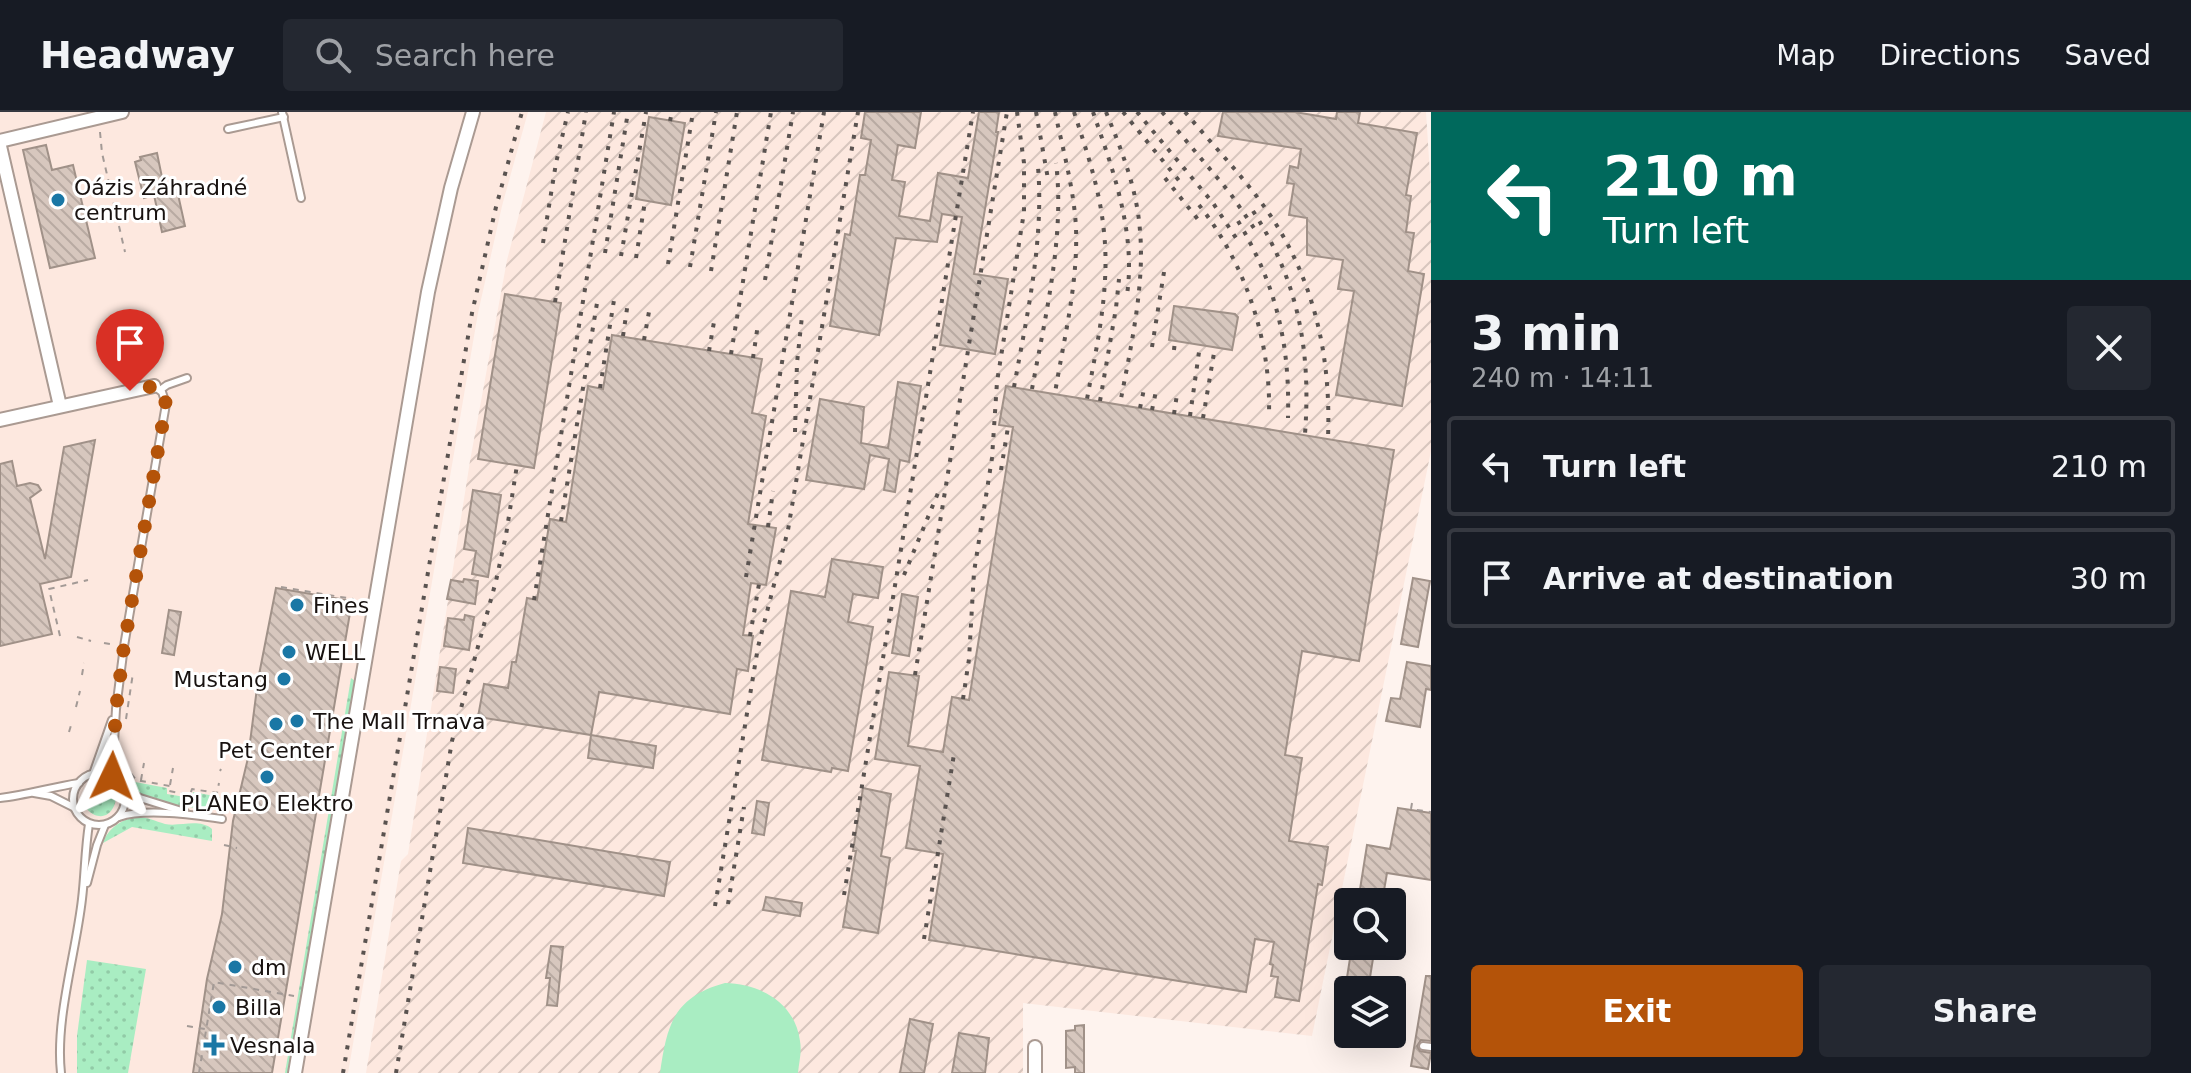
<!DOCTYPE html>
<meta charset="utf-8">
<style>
body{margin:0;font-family:"DejaVu Sans",sans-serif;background:#242831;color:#f1f3f6;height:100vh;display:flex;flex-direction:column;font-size:30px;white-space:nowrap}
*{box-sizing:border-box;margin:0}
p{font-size:26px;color:#9ea1a6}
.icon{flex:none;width:44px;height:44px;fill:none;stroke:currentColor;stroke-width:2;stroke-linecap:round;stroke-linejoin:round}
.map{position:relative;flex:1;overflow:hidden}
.side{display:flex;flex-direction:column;background:#171b24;width:760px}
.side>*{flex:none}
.hud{background:#00695c;color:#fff;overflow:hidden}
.fabs{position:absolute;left:1334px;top:776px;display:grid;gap:16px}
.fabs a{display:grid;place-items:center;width:72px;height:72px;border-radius:8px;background:#171b24;box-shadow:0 8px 32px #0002;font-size:40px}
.pin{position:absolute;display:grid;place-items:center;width:68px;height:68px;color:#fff;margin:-82px -34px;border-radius:50% 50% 50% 0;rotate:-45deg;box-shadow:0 0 8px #0007}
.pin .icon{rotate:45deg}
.me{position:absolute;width:88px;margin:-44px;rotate:2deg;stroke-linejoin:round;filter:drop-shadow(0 0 6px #0008)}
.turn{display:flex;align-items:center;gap:28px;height:168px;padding:0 40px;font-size:36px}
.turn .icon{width:104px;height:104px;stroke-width:2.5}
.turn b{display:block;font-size:56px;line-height:68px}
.round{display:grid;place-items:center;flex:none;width:84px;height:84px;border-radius:8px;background:#242831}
.summary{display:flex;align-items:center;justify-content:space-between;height:136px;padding:0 40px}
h1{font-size:48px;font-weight:800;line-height:60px}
.cta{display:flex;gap:16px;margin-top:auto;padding:16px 40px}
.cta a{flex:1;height:92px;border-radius:8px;background:#b45309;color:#fff;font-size:32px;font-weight:800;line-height:92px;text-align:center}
.cta a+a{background:#242831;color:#f1f3f6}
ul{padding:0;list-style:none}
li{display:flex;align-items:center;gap:24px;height:100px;margin:0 16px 12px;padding:0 24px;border:4px solid #363941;border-radius:8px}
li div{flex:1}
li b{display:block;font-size:30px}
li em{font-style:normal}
header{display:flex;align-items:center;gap:48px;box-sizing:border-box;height:112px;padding:0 40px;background:#171b24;border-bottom:2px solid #363941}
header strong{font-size:38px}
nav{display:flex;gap:44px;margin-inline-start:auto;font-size:28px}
.search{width:560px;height:72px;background:#242831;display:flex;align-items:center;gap:20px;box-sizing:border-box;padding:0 28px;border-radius:8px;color:#9ea1a6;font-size:30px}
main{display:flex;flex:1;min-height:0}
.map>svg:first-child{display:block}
.built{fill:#fde8df}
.industrial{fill:url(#industrial-furrows)}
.grass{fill:url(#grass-dots)}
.garden{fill:#a9edc2}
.building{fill:url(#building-back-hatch);stroke:#a09188;stroke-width:2}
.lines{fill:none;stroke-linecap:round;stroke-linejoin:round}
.service-casing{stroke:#aa9a92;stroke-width:10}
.minor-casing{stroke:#aa9a92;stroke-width:16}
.path{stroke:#a39a96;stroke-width:2;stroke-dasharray:6 6;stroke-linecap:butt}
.service{stroke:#fff;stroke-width:6}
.minor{stroke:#fff;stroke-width:12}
.rail{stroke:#5a5350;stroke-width:4;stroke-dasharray:4 8;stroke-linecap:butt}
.route{stroke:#b45309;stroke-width:14;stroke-dasharray:0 25.2}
.poi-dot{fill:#1a77a5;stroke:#fff;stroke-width:3}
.labels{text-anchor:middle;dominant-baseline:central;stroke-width:6;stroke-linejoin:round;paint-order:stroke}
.poi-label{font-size:22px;fill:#181210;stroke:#fff;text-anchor:start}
</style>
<header>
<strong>Headway</strong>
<div class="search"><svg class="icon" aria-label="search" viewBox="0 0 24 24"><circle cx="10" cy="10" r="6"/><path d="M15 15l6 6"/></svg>Search here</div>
<nav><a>Map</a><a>Directions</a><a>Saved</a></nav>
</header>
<main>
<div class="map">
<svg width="1431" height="961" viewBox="0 0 1431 961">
<defs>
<pattern id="industrial-furrows" width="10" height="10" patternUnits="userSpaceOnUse" patternTransform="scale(2)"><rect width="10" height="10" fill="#fde8df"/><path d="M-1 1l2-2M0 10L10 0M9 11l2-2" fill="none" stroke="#d8c6be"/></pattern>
<pattern id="grass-dots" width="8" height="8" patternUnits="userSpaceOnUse" patternTransform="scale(2)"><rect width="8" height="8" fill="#a9edc2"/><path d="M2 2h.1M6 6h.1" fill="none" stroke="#91caa6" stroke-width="1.8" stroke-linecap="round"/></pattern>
<pattern id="building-back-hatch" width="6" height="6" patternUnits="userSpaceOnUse" patternTransform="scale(2)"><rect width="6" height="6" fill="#d7c7be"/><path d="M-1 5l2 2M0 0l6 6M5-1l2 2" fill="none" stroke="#b8aaa2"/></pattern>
</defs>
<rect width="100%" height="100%" fill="#fef3ee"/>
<!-- built -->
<polygon class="built" points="0,0 528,0 502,94 478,201 348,961 0,961"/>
<!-- industrial -->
<polygon class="industrial" points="546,0 1426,0 1431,78 1431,339 1312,924 1023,891 1023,961 366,961 401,749 408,742 470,349 507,148"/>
<!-- grass -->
<g class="grass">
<polygon points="351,566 355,569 289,961 285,961"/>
<path d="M118,647l17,23 32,6v6l24,4 2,-6 27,5 -5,11c-14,4 -68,-8 -80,-17 -11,-7 -18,-21 -17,-32z"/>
<path d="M100,670c10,3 20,12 14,24 -14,30 -54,-15 -14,-24z"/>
<path d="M138,705c10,0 17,4 27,7 15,3 34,-6 47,5v12l-80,-14 -29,16c5,-15 20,-25 35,-26z"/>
<polygon points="87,848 146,857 128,961 77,961 77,924"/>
</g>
<!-- garden -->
<path class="garden" d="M725,871c36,1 70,20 75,58 2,11 -1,21 -2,32h-138c7,-49 14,-76 65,-90z"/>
<!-- building -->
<g class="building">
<polygon points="865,0 921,0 915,36 898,33 892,68 905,70 899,104 930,109 938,61 968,66 979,0 999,0 996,20 998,20 974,162 1008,167 995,242 940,233 962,105 942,102 937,130 896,126 879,223 830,214 845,122 850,123 860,63 865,63 871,28 861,26"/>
<polygon points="1223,0 1295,0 1336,7 1337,0 1360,0 1358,11 1417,21 1406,83 1411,84 1406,120 1414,121 1408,159 1424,162 1402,294 1336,283 1354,179 1338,177 1343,148 1307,143 1307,106 1289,103 1294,72 1287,71 1290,54 1298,56 1301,37 1218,24"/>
<polygon points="649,5 685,11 671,93 636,87"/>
<polygon points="46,33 52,58 73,53 95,146 50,156 23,38"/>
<polygon points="157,41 165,80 177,78 185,114 162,120 154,83 144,86 135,50 141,48 140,45"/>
<polygon points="505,182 561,191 534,356 478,347"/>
<polygon points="1174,194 1235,202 1238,205 1232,238 1169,228"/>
<polygon points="612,223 762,247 752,301 766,304 748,412 776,416 766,473 751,471 743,523 753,524 748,559 737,557 730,602 599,580 591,623 478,605 484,572 508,576 512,550 516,550 527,486 537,488 550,407 566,410 588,274 603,277"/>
<polygon points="898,270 921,274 909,350 900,348 895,380 884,378 889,347 870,343 864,377 806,368 820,287 864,295 861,331 888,336"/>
<polygon points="1006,274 1394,338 1359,549 1302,539 1285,643 1302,646 1289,729 1328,735 1322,773 1318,772 1299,889 1275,885 1278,865 1271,864 1273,853 1270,852 1274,830 1255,827 1246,880 929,828 943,742 906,736 920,654 875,647 889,560 919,564 908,634 943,640 952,585 969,588 1013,315 999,313"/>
<polygon points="95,328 71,465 40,472 52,522 0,534 0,352 12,349 17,374 30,371 38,373 41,378 30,386 45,447 64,335"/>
<polygon points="473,378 501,383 488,465 472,462 476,439 464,437"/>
<polygon points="832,447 883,455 878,486 853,482 848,510 873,515 848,659 832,656 831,660 762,648 791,479 825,485"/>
<polygon points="1413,466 1430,469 1418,535 1401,532"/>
<polygon points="464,467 478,469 475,492 447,487 451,468 463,470"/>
<polygon points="276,476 352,489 272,961 193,961 207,867 222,802 233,709 248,646 258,568"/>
<polygon points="902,482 918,485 909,544 892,541"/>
<polygon points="169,498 181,500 174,543 162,541"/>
<polygon points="465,503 474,505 469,538 444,534 448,506 464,508"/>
<polygon points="1407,550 1431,554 1431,578 1426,577 1420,615 1386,609 1391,586 1400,587"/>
<polygon points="440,555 456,557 453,581 437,579"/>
<polygon points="591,623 656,634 653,656 588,646"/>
<polygon points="863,676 891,682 881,744 890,746 878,821 843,815 856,739 853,739"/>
<polygon points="757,689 769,691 764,723 752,721"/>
<polygon points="1398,696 1431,701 1431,768 1387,761 1382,790 1358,790 1367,733 1390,737"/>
<polygon points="468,716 670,750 664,784 463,751"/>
<polygon points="766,785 802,791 800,804 763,798"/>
<polygon points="551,834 563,835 557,894 547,893 550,866 546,866"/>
<polygon points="1352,834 1375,834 1368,878 1345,878"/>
<polygon points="1426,864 1431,864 1431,929 1421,928 1417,934 1420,939 1431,941 1428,957 1411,954"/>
<polygon points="910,907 933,912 924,961 900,961"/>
<polygon points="1084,913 1084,961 1075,961 1075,955 1066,956 1066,919 1075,918 1075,914"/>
<polygon points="959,921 989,926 985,961 952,961"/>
</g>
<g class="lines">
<!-- service casing -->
<g class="service-casing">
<g id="service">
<polyline points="282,0 301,86"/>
<polyline points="228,17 284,5"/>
<polyline points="160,278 167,273 187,266"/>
<circle cx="99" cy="687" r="26"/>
<polyline points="93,662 112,608"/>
<polyline points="112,664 116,597 124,534 166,292 162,280 154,274"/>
<polyline points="124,678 140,686 185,700"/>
<polyline points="34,681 51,684 75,696"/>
<path d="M0,686c27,-3 52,-11 79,-15"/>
<path d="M119,705c26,-9 75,-2 103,2"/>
<polyline points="87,771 97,733 105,713"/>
<polyline points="1423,934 1431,935"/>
<path d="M61,961c-6,-54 15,-120 21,-174 3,-25 3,-50 7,-75"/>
</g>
</g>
<!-- minor casing -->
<g class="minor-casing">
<g id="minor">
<polyline points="0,29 122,0"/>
<polyline points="0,34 60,294"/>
<polyline points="0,308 154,274"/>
<polyline points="1035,935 1035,961"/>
<polyline points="295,961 428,180 451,76 473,0"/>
</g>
</g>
<!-- path -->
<g class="path">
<polyline points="100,20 102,41 125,140"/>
<polyline points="281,475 353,487 352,494 359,495"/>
<polyline points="60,524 49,477 88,468"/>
<polyline points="77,525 91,529"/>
<polyline points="104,531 115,533"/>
<polyline points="82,563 84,551"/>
<polyline points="76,595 80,579"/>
<polyline points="126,607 133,561"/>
<polyline points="69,620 72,610"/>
<polyline points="124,652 136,668 170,674 169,679 190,683 192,677 217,681 219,671"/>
<polyline points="220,659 221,657"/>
<polyline points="141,668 144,651"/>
<polyline points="170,673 173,656"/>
<polyline points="1412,691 1411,697 1431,700"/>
<polyline points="224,733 237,736"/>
<polyline points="187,914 205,917"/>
<polyline points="199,961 214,870 294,884"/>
</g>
<!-- service -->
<use href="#service" class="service"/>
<!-- minor -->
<use href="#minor" class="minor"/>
<!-- rail -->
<g class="rail">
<polyline points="1036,0 1048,67"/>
<path d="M1055,0c8,38 19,77 21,116 2,56 -12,110 -21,165"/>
<path d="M1074,0c13,40 26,78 30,120 6,56 -7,113 -17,167"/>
<path d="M1093,0c20,58 43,120 34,183"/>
<path d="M1106,0c16,39 31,77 34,119 5,54 -10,120 -20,173"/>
<polyline points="1123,0 1181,71"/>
<polyline points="1137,0 1213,91 1238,129"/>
<polyline points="1162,0 1230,81 1254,116"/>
<path d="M1185,0c30,36 64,70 89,109 42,66 57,139 54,217"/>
<polyline points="670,9 672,0"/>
<polyline points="1165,66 1200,110"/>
<path d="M1199,93c46,58 72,135 70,209"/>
<path d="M1253,99c46,71 58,141 52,223"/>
<path d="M1238,109c38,64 52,122 50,197"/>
<polyline points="543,131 556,51 568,0"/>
<polyline points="605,141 628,0"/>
<polyline points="621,144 646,0"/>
<polyline points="636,146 645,89"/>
<polyline points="668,152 693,0"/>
<polyline points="690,155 716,0"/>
<polyline points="711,159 737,0"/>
<polyline points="765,168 793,0"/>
<polyline points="555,190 586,0"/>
<polyline points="623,224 628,190"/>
<polyline points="644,228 650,194"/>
<polyline points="1152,235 1164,160"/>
<polyline points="1174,238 1175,229"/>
<polyline points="709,239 715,204"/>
<polyline points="731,242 771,0"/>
<polyline points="753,246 758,212"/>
<path d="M1014,275c13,-72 30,-146 24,-220"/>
<polyline points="600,276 614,188"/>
<path d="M1032,277c13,-71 33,-154 24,-226"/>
<polyline points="1100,289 1116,196 1119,167"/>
<polyline points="1140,296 1144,277"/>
<polyline points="1152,298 1156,279"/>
<polyline points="1174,302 1177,282"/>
<polyline points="1190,304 1200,233"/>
<polyline points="1203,306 1215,235"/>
<polyline points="795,320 797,251 802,204"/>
<polyline points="1001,358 1008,315"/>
<polyline points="561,409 598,185"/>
<polyline points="768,415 773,379"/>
<polyline points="904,463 938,381"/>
<polyline points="746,465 824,0"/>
<polyline points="534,488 614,0"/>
<polyline points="750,524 759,472"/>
<polyline points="915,563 1007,0"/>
<polyline points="963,587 969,547 974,460 992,346 997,270 1024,100 1024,51 1017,0"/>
<polyline points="844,783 973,0"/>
<polyline points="728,792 744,695"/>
<polyline points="715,794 758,535 788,418 858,0"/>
<polyline points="924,827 954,642"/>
<polyline points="343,961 472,201 496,95 522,0"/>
<polyline points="396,961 452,629 496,469 506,423 517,353"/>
</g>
</g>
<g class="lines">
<!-- route -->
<polyline class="route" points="112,664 116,597 124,534 166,292 162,280 154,274 130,279"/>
</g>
<!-- markers -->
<g class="poi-dot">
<circle cx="58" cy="88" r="8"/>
<circle cx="297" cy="493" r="8"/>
<circle cx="289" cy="540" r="8"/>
<circle cx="284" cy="567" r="8"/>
<circle cx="297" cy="609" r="8"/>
<circle cx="276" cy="612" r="8"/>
<circle cx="267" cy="665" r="8"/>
<circle cx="235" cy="855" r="8"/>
<circle cx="219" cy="895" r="8"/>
<path d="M210 921h8v8h8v8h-8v8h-8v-8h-8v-8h8z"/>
</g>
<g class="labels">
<!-- poi labels -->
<g class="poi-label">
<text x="74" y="75">Oázis Záhradné<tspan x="74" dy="25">centrum</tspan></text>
<text x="313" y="493">Fines</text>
<text x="305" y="540">WELL</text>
<text x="268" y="567" text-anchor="end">Mustang</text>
<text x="313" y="609">The Mall Trnava</text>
<text x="276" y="638" text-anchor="middle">Pet Center</text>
<text x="267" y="691" text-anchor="middle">PLANEO Elektro</text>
<text x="251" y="855">dm</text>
<text x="235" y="895">Billa</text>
<text x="230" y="933">Vesnala</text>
</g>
</g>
</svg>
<div class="fabs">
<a><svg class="icon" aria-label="search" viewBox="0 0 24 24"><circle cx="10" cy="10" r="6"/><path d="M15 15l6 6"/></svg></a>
<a><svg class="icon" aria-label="layers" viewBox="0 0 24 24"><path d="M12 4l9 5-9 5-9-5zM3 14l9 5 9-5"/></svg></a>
</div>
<div class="pin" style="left:130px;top:279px;background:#d93025"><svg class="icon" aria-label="arrive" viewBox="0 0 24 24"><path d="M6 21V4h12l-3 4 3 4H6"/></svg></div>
<svg class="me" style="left:112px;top:664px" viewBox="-20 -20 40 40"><path d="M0-17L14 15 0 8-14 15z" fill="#b45309" stroke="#fff" stroke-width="4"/></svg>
</div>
<section class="side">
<div class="hud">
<div class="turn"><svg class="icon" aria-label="left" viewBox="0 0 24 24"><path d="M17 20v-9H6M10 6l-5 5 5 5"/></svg><div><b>210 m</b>Turn left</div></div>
</div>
<div class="summary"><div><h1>3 min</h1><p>240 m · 14:11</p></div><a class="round"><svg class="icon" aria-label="close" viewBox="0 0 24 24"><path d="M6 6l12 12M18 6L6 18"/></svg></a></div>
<ul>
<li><svg class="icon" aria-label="left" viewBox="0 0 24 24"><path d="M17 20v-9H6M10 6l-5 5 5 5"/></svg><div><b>Turn left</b></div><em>210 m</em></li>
<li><svg class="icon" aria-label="arrive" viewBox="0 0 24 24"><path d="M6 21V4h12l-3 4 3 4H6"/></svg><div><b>Arrive at destination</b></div><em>30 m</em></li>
</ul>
<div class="cta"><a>Exit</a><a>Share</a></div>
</section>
</main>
